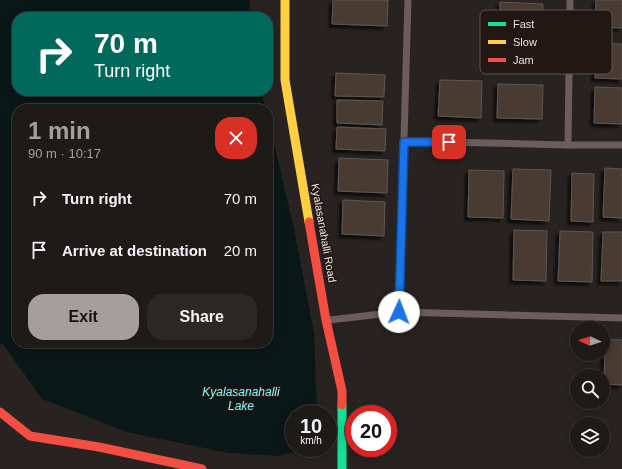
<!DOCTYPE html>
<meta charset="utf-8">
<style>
body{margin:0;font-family:Helvetica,sans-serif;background:#2b2725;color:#f1f3f6;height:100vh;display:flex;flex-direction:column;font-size:15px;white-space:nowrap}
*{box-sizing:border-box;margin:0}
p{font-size:13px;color:#a1a1a2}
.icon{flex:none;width:22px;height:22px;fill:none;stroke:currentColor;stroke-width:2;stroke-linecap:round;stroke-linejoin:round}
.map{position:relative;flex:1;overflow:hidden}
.panel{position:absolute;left:12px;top:104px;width:261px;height:244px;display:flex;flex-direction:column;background:#1e1a18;border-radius:16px;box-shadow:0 2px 10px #0003,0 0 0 1px #3c3837}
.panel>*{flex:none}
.banner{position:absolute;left:12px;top:12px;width:261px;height:84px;border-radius:16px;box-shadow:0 2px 10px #0003,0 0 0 1px #3c3837;background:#00695c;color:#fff;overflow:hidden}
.needle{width:26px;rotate:274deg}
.tools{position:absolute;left:570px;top:321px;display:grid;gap:8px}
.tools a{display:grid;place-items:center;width:40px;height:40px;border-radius:50%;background:#1e1a18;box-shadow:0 2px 10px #0003,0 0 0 1px #3c3837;font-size:20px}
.speed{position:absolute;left:285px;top:405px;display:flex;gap:8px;font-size:20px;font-weight:700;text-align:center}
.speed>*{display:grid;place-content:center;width:52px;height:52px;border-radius:50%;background:#1e1a18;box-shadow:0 2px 10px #0003,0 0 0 1px #3c3837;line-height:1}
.speed small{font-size:10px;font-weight:400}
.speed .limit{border:6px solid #d22;background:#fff;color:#111}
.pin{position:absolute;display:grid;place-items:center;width:34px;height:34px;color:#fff;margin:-17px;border-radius:8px;box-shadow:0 2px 6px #0006}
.me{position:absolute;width:44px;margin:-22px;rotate:2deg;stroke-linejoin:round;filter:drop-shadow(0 0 3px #0008)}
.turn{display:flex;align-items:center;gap:14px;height:84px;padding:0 16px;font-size:18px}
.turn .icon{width:52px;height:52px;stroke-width:2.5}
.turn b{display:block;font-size:28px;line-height:34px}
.round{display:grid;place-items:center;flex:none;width:42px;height:42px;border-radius:16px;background:#2b2725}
.overview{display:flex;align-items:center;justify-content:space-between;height:68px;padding:0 16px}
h1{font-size:24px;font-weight:600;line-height:30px;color:#a59e9c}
.action{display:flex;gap:8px;margin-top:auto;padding:8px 16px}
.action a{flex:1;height:46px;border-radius:16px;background:#a59e9c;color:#111;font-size:16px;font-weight:600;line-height:46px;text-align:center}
.action a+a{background:#2b2725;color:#f1f3f6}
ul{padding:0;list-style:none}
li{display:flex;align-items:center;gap:12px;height:52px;padding:0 16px}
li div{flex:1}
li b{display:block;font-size:15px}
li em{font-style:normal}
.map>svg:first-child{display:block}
.water{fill:#0a1717}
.building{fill:#493a33;stroke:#5d5755;filter:url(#shadow)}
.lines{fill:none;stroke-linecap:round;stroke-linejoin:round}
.lane{stroke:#6d5c5c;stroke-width:7}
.fast{stroke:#16e098;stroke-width:9}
.slow{stroke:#ffcf43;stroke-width:9}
.jam{stroke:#f24e42;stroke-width:9}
.route-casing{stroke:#114b97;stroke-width:10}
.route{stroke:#1a73e8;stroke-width:7}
.labels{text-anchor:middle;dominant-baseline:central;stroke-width:3;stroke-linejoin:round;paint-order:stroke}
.street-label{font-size:11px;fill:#e9e1de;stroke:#221713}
.water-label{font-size:12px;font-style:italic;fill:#82f8ff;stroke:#221713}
.key{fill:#221713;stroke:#5e5450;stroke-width:1}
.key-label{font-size:11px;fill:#e9e1de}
</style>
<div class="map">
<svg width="622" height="469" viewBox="0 0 622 469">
<defs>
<filter id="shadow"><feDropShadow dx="-3.5" dy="3.5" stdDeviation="1" flood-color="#0009"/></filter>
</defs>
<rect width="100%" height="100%" fill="#282220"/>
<!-- water -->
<polygon class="water" points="0,0 250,0 249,17 17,17 17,91 261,91 266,109 17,109 17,343 268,343 268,119 293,224 314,333 317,414 294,414 294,448 307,448 278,456 229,453 127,432 42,399 3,344 0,344"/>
<!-- building -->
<g class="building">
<polygon points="333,0 388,0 387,26 332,24"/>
<polygon points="596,0 622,0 622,28 595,27"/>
<polygon points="500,2 543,4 542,33 500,31"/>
<polygon points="596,43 622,44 622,79 595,78"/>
<polygon points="336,73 385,75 384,97 335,96"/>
<polygon points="440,80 482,81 481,118 438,116"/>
<polygon points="498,84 543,85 542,119 497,118"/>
<polygon points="595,87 622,88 622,124 594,123"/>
<polygon points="337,100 383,101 382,125 337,123"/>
<polygon points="337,127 386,129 385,151 336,149"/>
<polygon points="339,158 388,160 387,193 338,191"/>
<polygon points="605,168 622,169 622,218 603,217"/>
<polygon points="513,169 551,170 549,221 511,219"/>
<polygon points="469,170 504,171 503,218 468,217"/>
<polygon points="572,173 594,174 593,222 571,221"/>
<polygon points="343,200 385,202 384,236 342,234"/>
<polygon points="514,230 547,231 546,281 513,280"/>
<polygon points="560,231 593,232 592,282 558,281"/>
<polygon points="603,232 622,232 622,281 601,281"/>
<polygon points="605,339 622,340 622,385 604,384"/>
</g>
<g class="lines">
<!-- lane -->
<g class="lane">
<polyline points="404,141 568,145 570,0"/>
<polyline points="568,145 622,145"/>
<polyline points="399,312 622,318"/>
<polyline points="329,320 399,312 408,0"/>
</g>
<!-- fast -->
<polyline class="fast" points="342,405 342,469"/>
<!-- slow -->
<polyline class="slow" points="285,0 285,80 309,222"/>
<!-- jam -->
<g class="jam">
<polyline points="309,222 326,320 342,391 342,405"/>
<polyline points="0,412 30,436 99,447 202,469"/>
</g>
</g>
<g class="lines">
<!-- route casing -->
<g class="route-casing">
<polyline id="route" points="399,312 404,142 449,142"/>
</g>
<!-- route -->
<use href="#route" class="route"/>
</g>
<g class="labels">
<!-- street labels -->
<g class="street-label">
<text transform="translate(324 233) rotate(80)">Kyalasanahalli Road</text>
</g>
<!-- water labels -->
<g class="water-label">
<text x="241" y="392">Kyalasanahalli<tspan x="241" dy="14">Lake</tspan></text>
</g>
</g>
<!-- legend -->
<rect x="480" y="10" width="132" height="64" rx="6" class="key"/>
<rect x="488" y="22" width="18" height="4" fill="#16e098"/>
<rect x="488" y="40" width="18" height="4" fill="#ffcf43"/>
<rect x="488" y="58" width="18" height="4" fill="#f24e42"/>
<g class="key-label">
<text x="513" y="28">Fast</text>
<text x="513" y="46">Slow</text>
<text x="513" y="64">Jam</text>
</g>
</svg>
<div class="tools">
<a><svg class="needle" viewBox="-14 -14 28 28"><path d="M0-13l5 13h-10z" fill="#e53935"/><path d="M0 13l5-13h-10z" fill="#a1a1a2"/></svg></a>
<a><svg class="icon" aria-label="search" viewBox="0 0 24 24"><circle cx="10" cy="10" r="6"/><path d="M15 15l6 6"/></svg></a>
<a><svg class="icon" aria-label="layers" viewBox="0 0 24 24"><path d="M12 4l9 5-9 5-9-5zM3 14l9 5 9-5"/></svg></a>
</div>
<div class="speed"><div>10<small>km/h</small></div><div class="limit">20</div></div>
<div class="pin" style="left:449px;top:142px;background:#d93025"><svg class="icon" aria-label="arrive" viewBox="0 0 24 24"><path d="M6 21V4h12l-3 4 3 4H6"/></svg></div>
<svg class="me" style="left:399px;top:312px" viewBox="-20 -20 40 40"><circle r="19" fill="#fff"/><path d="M0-13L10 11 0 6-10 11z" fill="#1a73e8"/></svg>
<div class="banner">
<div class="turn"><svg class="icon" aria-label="right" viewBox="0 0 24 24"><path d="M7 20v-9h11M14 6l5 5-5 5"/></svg><div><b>70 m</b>Turn right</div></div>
</div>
<section class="panel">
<div class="overview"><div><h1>1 min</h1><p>90 m · 10:17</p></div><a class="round" style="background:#d93025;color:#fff"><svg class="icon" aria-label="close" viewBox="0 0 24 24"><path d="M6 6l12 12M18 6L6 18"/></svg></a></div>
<ul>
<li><svg class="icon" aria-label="right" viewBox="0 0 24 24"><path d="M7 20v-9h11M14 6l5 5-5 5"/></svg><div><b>Turn right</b></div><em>70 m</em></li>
<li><svg class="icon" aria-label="arrive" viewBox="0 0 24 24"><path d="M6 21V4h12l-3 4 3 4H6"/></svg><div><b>Arrive at destination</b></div><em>20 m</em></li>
</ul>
<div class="action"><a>Exit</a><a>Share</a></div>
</section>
</div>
